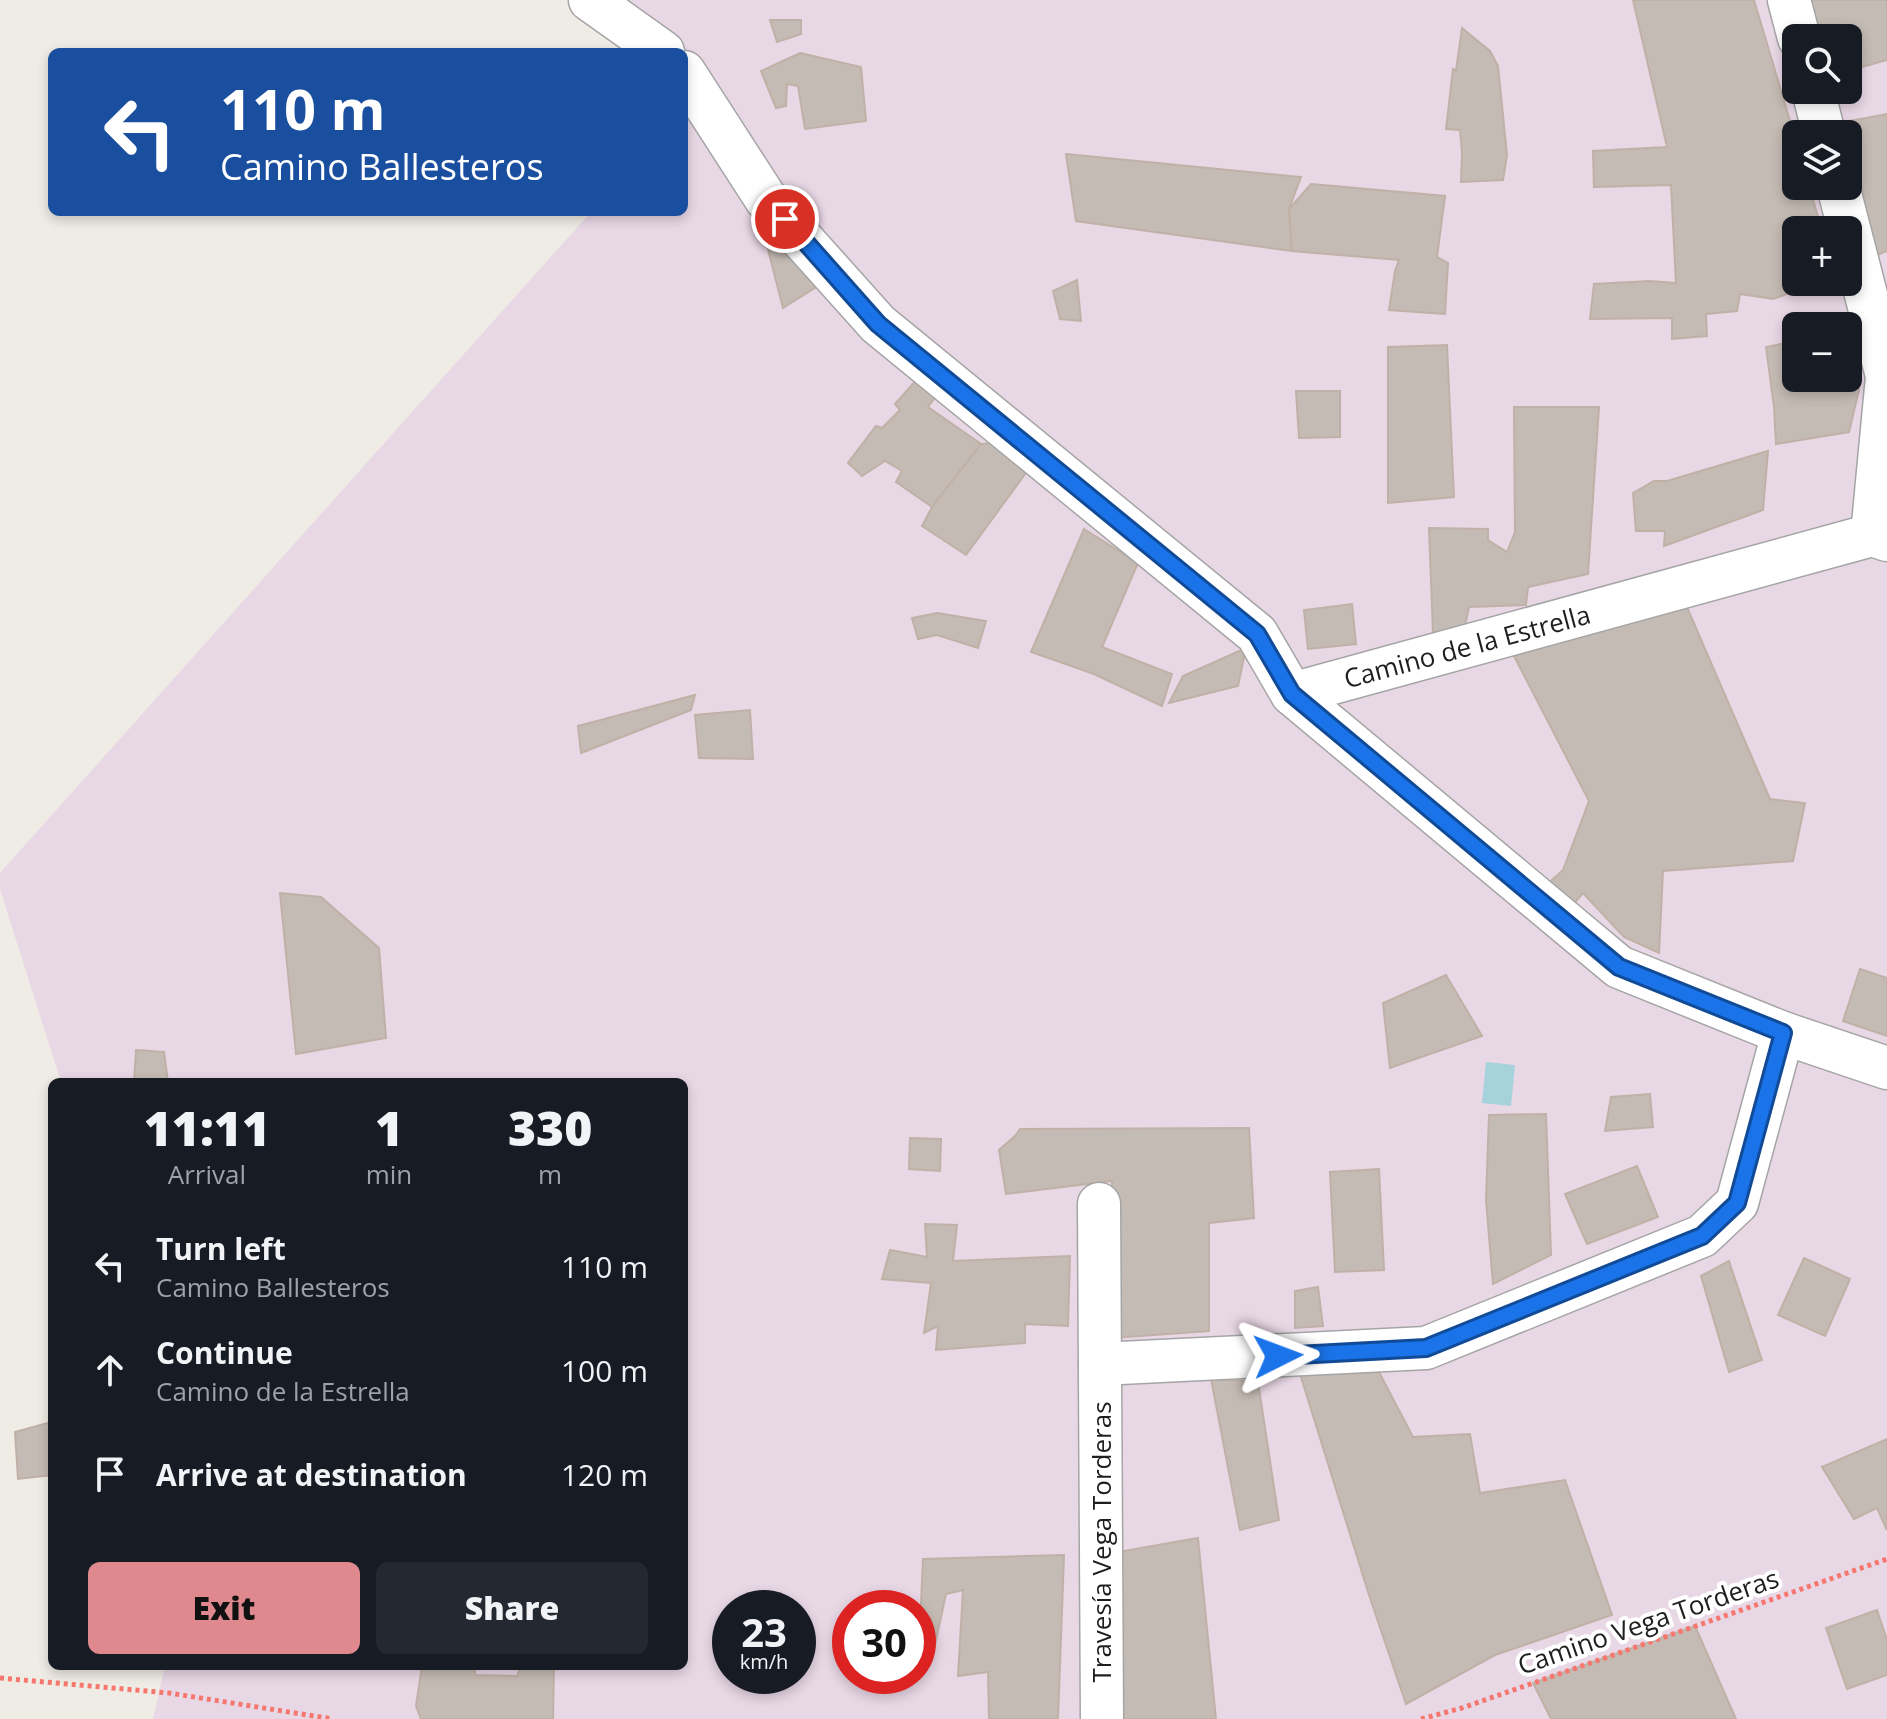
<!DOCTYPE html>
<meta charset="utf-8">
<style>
body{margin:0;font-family:"Open Sans",sans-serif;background:#242831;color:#f1f3f6;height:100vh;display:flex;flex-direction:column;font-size:30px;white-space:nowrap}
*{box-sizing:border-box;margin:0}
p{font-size:26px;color:#9ea1a6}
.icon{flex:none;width:44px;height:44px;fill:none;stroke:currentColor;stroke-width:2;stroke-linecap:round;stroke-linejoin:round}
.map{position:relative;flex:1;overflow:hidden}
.details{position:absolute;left:48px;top:1078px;width:640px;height:592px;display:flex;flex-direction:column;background:#171b24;border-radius:12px;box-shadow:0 4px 12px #0003}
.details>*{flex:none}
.top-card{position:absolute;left:48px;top:48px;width:640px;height:168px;border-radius:12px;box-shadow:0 4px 12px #0003;background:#1a4fa0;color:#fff;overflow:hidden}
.fabs{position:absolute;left:1782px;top:24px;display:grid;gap:16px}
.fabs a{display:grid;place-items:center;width:80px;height:80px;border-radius:12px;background:#171b24;box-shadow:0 4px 12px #0003;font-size:40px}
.speed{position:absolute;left:712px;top:1590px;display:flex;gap:16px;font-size:40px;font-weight:700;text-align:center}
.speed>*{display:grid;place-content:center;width:104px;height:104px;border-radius:50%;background:#171b24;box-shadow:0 4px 12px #0003;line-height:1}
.speed small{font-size:20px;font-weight:400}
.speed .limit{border:12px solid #d22;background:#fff;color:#111}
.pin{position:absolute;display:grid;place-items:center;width:68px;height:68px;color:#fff;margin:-34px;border:4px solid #fff;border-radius:50%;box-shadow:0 2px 8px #0007}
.me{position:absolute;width:88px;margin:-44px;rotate:87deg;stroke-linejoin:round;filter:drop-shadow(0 0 6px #0008)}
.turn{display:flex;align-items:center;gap:28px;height:168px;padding:0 40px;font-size:36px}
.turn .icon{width:104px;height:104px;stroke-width:2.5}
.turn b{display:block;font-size:56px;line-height:68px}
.eta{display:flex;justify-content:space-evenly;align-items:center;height:136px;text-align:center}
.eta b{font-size:48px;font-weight:800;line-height:56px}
.cta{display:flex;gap:16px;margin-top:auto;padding:16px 40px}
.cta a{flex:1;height:92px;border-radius:12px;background:#df888d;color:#111;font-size:32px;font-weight:800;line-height:92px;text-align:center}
.cta a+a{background:#242831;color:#f1f3f6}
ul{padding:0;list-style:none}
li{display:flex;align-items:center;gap:24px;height:104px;padding:0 40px}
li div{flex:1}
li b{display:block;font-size:30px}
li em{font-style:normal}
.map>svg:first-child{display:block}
.industrial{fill:#e8d7e5;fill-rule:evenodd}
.water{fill:#a6d2dc}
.building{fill:#c4bbb4;stroke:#c0b1a7;stroke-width:2}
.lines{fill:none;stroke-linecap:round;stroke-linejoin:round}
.minor-casing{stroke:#a5a5a5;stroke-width:45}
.path{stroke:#f6776e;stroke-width:5;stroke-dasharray:4 4;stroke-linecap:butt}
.minor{stroke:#fff;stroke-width:42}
.route-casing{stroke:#114b97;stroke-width:20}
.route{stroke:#1a73e8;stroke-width:14}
.labels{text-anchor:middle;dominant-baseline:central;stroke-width:8;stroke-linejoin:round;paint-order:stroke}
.street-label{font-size:26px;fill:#1e1e1e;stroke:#fff}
</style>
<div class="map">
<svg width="1887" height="1719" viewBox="0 0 1887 1719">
<rect width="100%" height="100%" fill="#efebe5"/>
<!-- industrial -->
<path class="industrial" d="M579,0h1308v1719h-1734l12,-53h519v-584h-623l-61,-193v-16l591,-661h93v-105l12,-13zM1796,38h52v52h-52zM1796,134h52v52h-52zM1796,230h52v52h-52zM1796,326h52v52h-52zM730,1608h68v68h-68zM850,1608h68v68h-68z"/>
<!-- water -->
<polygon class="water" points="1486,1062 1515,1065 1511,1106 1482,1103"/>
<!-- building -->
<g class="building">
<polygon points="1633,0 1754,0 1796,141 1796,186 1809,186 1822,230 1796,230 1796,282 1821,282 1773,299 1740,294 1737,311 1706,314 1707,336 1672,339 1672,318 1590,319 1594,284 1650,281 1676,283 1671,185 1594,187 1593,151 1667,147"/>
<polygon points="1808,0 1887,0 1887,60 1848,71 1848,38 1820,38"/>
<polygon points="770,20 801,20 801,34 777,42"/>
<polygon points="1462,28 1490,51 1498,66 1507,155 1503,180 1461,182 1462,153 1460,130 1446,129 1453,69 1456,71"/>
<polygon points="800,53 861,67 866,121 805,129 798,86 787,84 786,106 776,108 761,71"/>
<polygon points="1887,114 1887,251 1868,259 1848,186 1848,134 1831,134 1828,125"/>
<polygon points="1066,154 1301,177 1289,209 1292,251 1076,221"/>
<polygon points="1311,184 1445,196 1437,257 1448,263 1445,314 1389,310 1395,271 1399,260 1292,251 1289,209"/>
<polygon points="763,230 821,284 783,308"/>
<polygon points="1077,280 1081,321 1060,319 1053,291"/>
<polygon points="1796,341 1796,378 1848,378 1848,345 1859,390 1849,432 1776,444 1774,407 1766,347"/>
<polygon points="1447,345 1454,497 1388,503 1388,347"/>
<polygon points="918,378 939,392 928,407 981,444 932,507 896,482 902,471 885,461 862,476 848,463 876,426 882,428 900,410 895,404"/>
<polygon points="1296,391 1340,391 1340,437 1299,438"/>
<polygon points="1514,407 1599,407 1588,574 1528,587 1526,605 1469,607 1463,635 1433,633 1429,528 1488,529 1488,540 1507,552 1515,532"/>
<polygon points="993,443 1028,470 966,555 922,526 932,507 981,444"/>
<polygon points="1768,451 1763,510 1664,546 1665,531 1636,531 1633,493 1654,481 1667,481"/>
<polygon points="1084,529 1138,563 1102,647 1172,674 1162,706 1094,674 1031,652"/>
<polygon points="1683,598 1770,799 1805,803 1793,861 1663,871 1659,953 1624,937 1583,893 1567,912 1544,887 1563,870 1589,801 1514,656"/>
<polygon points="1352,604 1356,644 1308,649 1304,610"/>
<polygon points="937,613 986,621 978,648 937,635 918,639 912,618"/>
<polygon points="1246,648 1238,686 1169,703 1183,676"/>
<polygon points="695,695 691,710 581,753 578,726"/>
<polygon points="750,710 753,759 699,758 695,715"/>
<polygon points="280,893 321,897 379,948 386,1038 296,1054"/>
<polygon points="1860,969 1887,978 1887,1036 1843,1021"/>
<polygon points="1446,975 1482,1036 1390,1068 1383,1003"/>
<polygon points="136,1050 164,1052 168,1082 134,1082"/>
<polygon points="1650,1094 1653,1127 1605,1131 1611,1097"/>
<polygon points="1546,1114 1551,1255 1493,1284 1486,1200 1489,1115"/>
<polygon points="1249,1128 1254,1218 1209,1223 1209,1331 1113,1338 1112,1181 1006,1194 999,1150 1015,1136 1020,1129"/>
<polygon points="910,1138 941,1139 940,1171 909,1169"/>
<polygon points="1637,1166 1658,1217 1587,1244 1565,1194"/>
<polygon points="1379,1169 1384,1270 1335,1272 1330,1172"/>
<polygon points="925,1224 957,1225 953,1261 1070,1256 1068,1326 1025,1324 1025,1343 936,1350 938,1326 924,1333 931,1283 882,1279 890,1250 927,1257"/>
<polygon points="1804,1258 1850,1279 1825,1336 1778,1315"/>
<polygon points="1729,1261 1762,1360 1729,1372 1701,1276"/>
<polygon points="1318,1287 1323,1326 1295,1328 1295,1291"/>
<polygon points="1379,1372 1413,1437 1470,1434 1480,1493 1565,1480 1612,1615 1495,1655 1406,1704 1369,1595 1300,1374"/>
<polygon points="1211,1379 1258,1382 1279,1520 1240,1530"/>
<polygon points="51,1422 52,1475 18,1479 15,1432"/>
<polygon points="1887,1439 1887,1530 1877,1508 1854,1519 1822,1467"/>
<polygon points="1198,1538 1216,1719 1114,1719 1101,1555"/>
<polygon points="1064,1555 1058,1719 989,1719 988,1672 958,1676 963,1590 946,1594 935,1645 919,1648 923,1559"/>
<polygon points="1877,1610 1887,1640 1887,1675 1847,1689 1826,1628"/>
<polygon points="1695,1626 1736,1719 1551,1719 1533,1683"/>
<polygon points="422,1666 475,1666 475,1675 517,1676 521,1666 554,1666 553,1719 421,1719 416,1706"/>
</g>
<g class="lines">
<!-- minor casing -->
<g class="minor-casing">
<g id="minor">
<polyline points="590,0 663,52"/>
<polyline points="1789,0 1799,38"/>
<polyline points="684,72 766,199 878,324 1257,634 1292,694 1872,535 1887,540"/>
<polyline points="1813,90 1824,134"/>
<polyline points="1838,186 1887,376"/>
<polyline points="1872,535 1887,377"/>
<polyline points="1292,694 1619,967 1783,1033 1887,1068"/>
<polyline points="1099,1204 1102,1719"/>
<polyline points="1100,1364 1426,1348 1702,1236 1737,1203 1783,1033"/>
</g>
</g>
<!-- path -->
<g class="path">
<polyline points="0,1678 169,1693 333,1719"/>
<polyline points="1421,1719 1462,1708 1887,1559"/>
</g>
<!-- minor -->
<use href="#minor" class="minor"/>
</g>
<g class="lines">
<!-- route casing -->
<g class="route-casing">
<polyline id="route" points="785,219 878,324 1257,634 1292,694 1619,967 1783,1033 1737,1203 1702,1236 1426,1348 1278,1356"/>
</g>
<!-- route -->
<use href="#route" class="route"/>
</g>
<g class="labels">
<!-- street labels -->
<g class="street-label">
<text transform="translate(1467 646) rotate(-15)">Camino de la Estrella</text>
<text transform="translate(1101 1542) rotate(-90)">Travesía Vega Torderas</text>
<text transform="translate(1648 1621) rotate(-19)">Camino Vega Torderas</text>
</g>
</g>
</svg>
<div class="fabs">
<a><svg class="icon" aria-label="search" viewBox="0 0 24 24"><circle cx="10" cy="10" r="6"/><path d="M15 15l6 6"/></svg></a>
<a><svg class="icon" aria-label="layers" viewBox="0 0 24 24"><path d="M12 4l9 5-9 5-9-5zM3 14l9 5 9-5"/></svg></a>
<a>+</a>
<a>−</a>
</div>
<div class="speed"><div>23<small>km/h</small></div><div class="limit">30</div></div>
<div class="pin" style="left:785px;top:219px;background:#d93025"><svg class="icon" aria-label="arrive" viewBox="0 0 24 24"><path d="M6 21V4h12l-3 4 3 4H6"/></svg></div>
<svg class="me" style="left:1278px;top:1356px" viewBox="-20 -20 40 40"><path d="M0-17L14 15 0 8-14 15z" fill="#1a73e8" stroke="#fff" stroke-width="4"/></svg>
<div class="top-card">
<div class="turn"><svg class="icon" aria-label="left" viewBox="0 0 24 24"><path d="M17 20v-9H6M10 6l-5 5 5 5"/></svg><div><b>110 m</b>Camino Ballesteros</div></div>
</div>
<section class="details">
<div class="eta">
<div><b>11:11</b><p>Arrival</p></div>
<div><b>1</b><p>min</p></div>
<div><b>330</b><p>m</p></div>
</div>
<ul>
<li><svg class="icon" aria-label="left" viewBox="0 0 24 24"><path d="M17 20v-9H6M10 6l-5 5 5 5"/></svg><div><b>Turn left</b><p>Camino Ballesteros</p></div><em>110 m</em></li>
<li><svg class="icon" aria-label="ahead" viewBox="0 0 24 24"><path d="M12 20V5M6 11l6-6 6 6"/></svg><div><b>Continue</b><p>Camino de la Estrella</p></div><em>100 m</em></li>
<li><svg class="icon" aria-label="arrive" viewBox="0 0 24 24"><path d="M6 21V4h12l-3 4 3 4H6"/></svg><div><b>Arrive at destination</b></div><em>120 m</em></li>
</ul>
<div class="cta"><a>Exit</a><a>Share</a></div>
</section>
</div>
